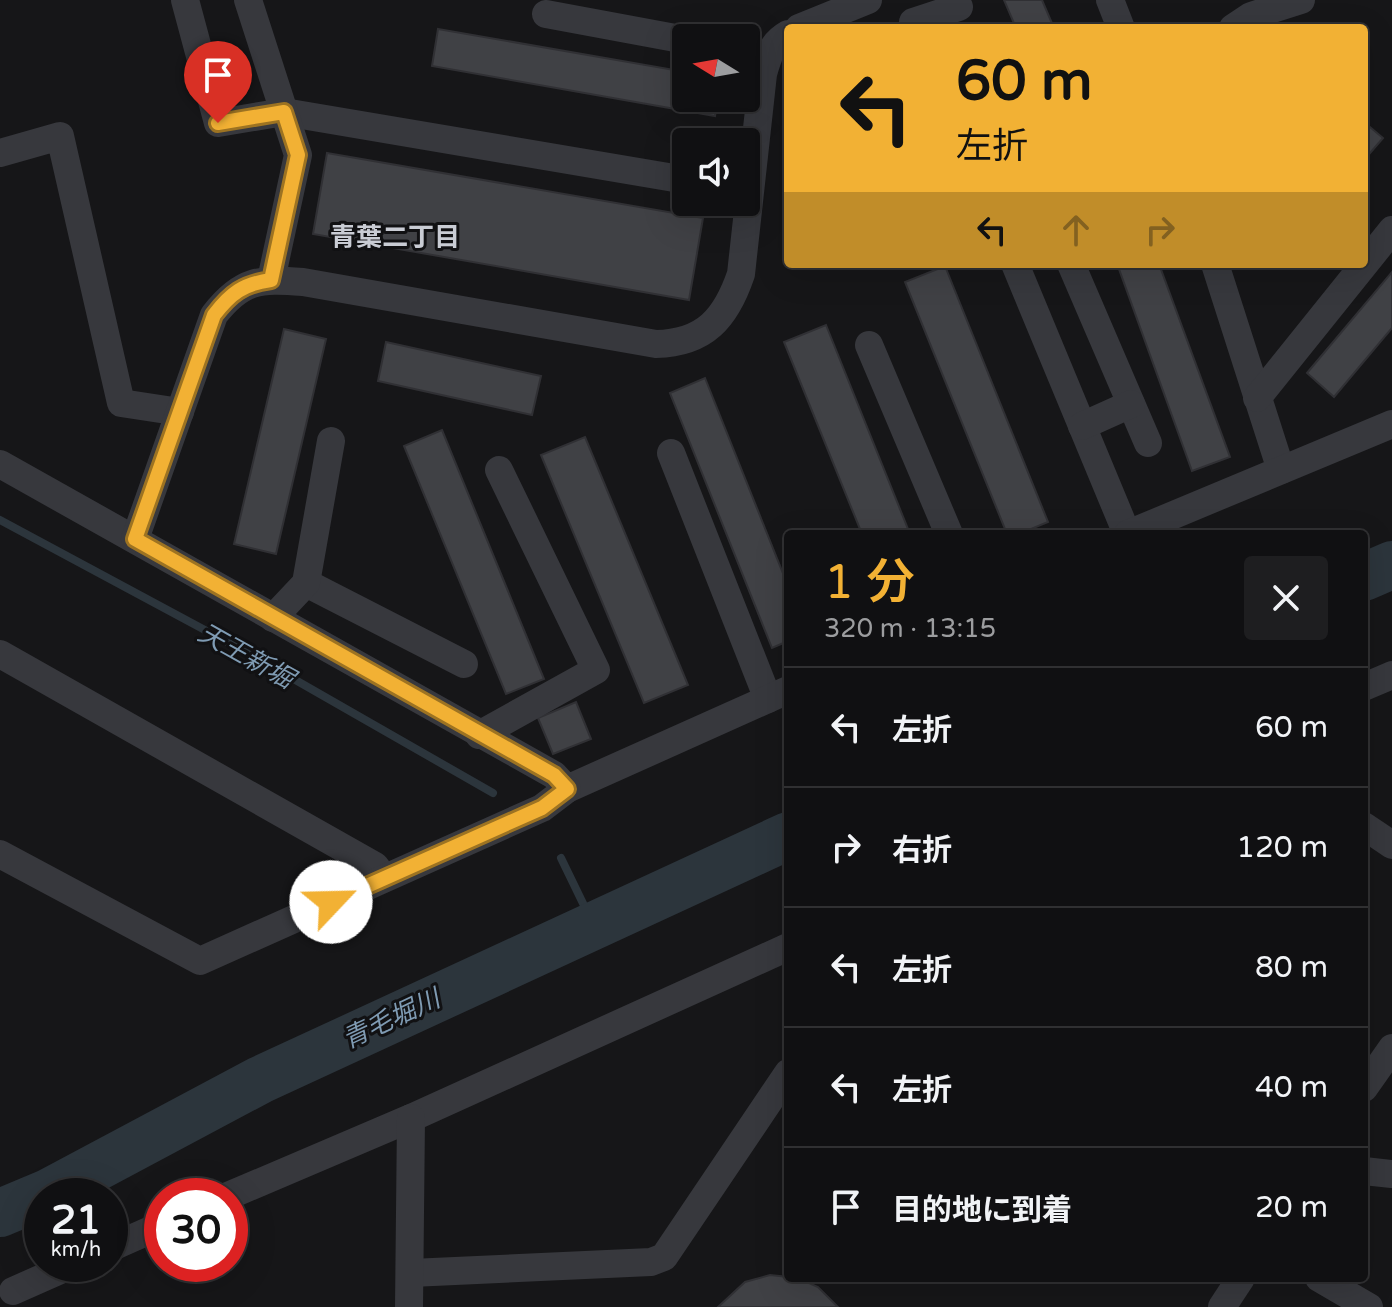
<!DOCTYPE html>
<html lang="ja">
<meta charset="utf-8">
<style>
body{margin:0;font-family:"Varela Round","Noto Sans JP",sans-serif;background:#1e1e20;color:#f1f3f6;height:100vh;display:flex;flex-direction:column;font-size:30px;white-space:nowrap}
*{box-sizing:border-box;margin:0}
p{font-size:26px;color:#9c9d9f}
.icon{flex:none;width:44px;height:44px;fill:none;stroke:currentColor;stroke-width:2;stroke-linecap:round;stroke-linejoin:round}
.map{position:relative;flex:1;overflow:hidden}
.details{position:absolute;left:784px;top:530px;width:584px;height:752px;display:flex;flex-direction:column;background:#101012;border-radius:8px;box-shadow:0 8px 32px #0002,0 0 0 2px #303032}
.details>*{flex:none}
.guide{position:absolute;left:784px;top:24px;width:584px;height:244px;border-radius:8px;box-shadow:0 8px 32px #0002,0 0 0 2px #303032;background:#f2b134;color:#111;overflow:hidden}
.needle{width:52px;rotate:281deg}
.controls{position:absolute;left:672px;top:24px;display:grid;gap:16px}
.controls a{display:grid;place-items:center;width:88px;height:88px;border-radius:8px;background:#101012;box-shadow:0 8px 32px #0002,0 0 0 2px #303032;font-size:40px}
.speed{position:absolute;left:24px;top:1178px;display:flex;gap:16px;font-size:40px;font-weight:700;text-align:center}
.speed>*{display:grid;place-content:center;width:104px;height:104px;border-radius:50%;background:#101012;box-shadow:0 8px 32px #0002,0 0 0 2px #303032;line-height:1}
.speed small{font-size:20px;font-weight:400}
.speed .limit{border:12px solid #d22;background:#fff;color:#111}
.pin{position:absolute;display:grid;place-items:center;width:68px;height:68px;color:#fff;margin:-82px -34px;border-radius:50% 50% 50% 0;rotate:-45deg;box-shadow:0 0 8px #0007}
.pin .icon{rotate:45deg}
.me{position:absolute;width:88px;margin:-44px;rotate:66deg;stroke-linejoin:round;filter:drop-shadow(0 0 6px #0008)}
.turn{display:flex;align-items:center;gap:28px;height:168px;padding:0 40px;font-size:36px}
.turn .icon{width:104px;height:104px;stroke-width:2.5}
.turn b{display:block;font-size:56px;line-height:68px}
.lanes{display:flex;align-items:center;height:76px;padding:0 40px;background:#0003;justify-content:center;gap:40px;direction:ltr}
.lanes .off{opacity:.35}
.round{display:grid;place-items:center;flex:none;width:84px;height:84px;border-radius:8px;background:#1e1e20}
.headline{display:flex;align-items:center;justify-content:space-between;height:136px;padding:0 40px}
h1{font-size:48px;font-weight:600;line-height:60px;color:#f2b134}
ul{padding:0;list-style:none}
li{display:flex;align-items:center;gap:24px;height:120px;padding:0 40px;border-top:2px solid #303032}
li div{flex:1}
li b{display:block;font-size:30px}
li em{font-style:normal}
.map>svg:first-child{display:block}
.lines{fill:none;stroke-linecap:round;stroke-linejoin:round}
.stream{stroke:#2c353c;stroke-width:8}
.river{stroke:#2c353c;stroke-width:48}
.building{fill:#404145;stroke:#303034;stroke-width:2}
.minor{stroke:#37383d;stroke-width:28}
.route-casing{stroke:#9d7322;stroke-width:20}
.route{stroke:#f2b134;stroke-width:14}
.labels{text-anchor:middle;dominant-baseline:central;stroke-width:6;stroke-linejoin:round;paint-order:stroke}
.neighbourhood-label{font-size:26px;font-weight:bold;fill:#c9ccd4;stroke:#111113}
.water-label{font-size:26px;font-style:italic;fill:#7f9bb3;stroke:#111113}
</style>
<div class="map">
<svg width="1392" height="1307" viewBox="0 0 1392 1307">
<rect width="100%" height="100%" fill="#161618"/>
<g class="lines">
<!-- stream -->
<g class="stream">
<polyline points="0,520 257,658 493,793"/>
<polyline points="561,858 593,924"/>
</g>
<!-- river -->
<g class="river">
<polyline points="1364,577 1392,565"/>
<polyline points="0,1213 48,1193 260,1080 788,836"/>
</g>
</g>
<!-- building -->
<g class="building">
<polygon points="1004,0 1042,0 1054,28 1016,28"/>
<polygon points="438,29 686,72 686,98 718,98 715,116 432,66"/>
<polygon points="1364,122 1383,138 1364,160"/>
<polygon points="327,153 703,218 689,300 313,234"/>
<polygon points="1134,264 1159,264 1230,457 1192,471 1119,269"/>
<polygon points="945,266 1048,522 1019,534 1007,534 905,282"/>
<polygon points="1392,272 1392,328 1334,397 1307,373"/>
<polygon points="826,325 910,534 862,534 784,342"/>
<polygon points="284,329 326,339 276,554 234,544"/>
<polygon points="386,342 541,376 532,415 378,381"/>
<polygon points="705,378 788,586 788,641 772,648 670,393"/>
<polygon points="442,430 544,679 506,694 404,446"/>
<polygon points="585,437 688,685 644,703 541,455"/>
<polygon points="576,702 591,739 553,754 538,718"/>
<polygon points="770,1275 798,1278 818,1287 838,1307 718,1307 745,1282"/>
</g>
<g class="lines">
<!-- minor -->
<g class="minor">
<polyline points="185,0 218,123 284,112 686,180"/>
<polyline points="248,0 298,155 271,280"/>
<polyline points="1110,0 1121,28"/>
<polyline points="546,14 686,40"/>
<polyline points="913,22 959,7"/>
<polyline points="799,28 868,0"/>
<polyline points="1233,28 1251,16 1301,0"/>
<polyline points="0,153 60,136 121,403 180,412"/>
<polyline points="1015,264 1127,534"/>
<polyline points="1071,264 1148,443"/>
<polyline points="1215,264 1281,470"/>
<polyline points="869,345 949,534"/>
<polyline points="1257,398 1392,230"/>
<polyline points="1082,426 1131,404"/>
<polyline points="671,453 768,699"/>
<polyline points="0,464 554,775 567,789 788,690"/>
<polyline points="1128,534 1392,424"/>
<path d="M135,539l79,-224c28,-36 45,-36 89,-33l353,62c49,-1 70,-26 85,-70l22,-200c5,-18 9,-31 25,-40"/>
<polyline points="306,583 464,664"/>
<polyline points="273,618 306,583 331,441"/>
<polyline points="0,654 375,866 384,878"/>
<polyline points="1364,687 1392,675"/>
<polyline points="479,735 596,670 499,470"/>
<polyline points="1364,826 1392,845"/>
<polyline points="0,854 200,961 542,808 567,789"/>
<polyline points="1364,1088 1392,1048"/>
<polyline points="1364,1171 1392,1174"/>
<polyline points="228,1196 411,1118 788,947"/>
<polyline points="110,1248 162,1225"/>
<polyline points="411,1273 651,1262 664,1257 788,1073"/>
<polyline points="1319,1278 1369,1307"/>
<polyline points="13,1291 74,1264"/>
<polyline points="409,1307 411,1118"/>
<polyline points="1222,1307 1241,1278"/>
</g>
</g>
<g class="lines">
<!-- route casing -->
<g class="route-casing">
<path id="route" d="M218,123l66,-11 14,43 -27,125c-28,4 -40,13 -57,35l-79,224 419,236 13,14 -25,19 -211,94"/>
</g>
<!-- route -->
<use href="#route" class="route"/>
</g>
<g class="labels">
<!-- neighbourhood labels -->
<g class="neighbourhood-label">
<text x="395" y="237">青葉二丁目</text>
</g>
<!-- water labels -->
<g class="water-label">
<text transform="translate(246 656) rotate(29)">天王新堀</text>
<text transform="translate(391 1019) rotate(-25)">青毛堀川</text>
</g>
</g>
</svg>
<div class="controls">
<a><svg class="needle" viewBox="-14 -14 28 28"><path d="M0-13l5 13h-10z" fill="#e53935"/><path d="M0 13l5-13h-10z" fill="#9c9d9f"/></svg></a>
<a><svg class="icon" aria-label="sound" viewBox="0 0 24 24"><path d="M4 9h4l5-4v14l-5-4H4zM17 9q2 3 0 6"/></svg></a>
</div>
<div class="speed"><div>21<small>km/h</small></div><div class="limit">30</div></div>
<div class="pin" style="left:218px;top:123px;background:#d93025"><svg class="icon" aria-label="arrive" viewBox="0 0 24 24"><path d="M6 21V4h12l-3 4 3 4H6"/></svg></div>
<svg class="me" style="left:331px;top:902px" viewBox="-20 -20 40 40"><circle r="19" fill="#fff"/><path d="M0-13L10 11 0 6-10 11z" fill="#f2b134"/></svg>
<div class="guide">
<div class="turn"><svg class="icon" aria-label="left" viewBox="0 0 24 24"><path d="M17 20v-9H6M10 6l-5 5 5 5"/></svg><div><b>60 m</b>左折</div></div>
<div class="lanes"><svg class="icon" aria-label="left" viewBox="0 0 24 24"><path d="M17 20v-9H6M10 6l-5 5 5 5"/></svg><svg class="icon off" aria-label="ahead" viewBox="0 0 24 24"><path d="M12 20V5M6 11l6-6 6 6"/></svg><svg class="icon off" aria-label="right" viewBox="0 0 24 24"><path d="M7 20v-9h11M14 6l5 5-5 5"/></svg></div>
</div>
<section class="details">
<div class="headline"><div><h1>1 分</h1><p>320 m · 13:15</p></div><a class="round"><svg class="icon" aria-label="close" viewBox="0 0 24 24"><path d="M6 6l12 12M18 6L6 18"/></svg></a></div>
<ul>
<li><svg class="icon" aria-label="left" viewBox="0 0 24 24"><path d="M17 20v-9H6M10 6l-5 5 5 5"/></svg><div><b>左折</b></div><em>60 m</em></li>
<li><svg class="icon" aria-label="right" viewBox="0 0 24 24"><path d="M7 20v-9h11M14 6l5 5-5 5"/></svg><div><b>右折</b></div><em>120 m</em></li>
<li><svg class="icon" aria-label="left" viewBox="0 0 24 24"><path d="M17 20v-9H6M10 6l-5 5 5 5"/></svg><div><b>左折</b></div><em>80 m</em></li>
<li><svg class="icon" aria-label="left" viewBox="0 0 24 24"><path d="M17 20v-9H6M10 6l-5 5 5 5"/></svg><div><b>左折</b></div><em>40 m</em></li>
<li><svg class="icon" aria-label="arrive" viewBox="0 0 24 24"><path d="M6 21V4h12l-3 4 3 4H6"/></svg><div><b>目的地に到着</b></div><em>20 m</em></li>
</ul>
</section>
</div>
